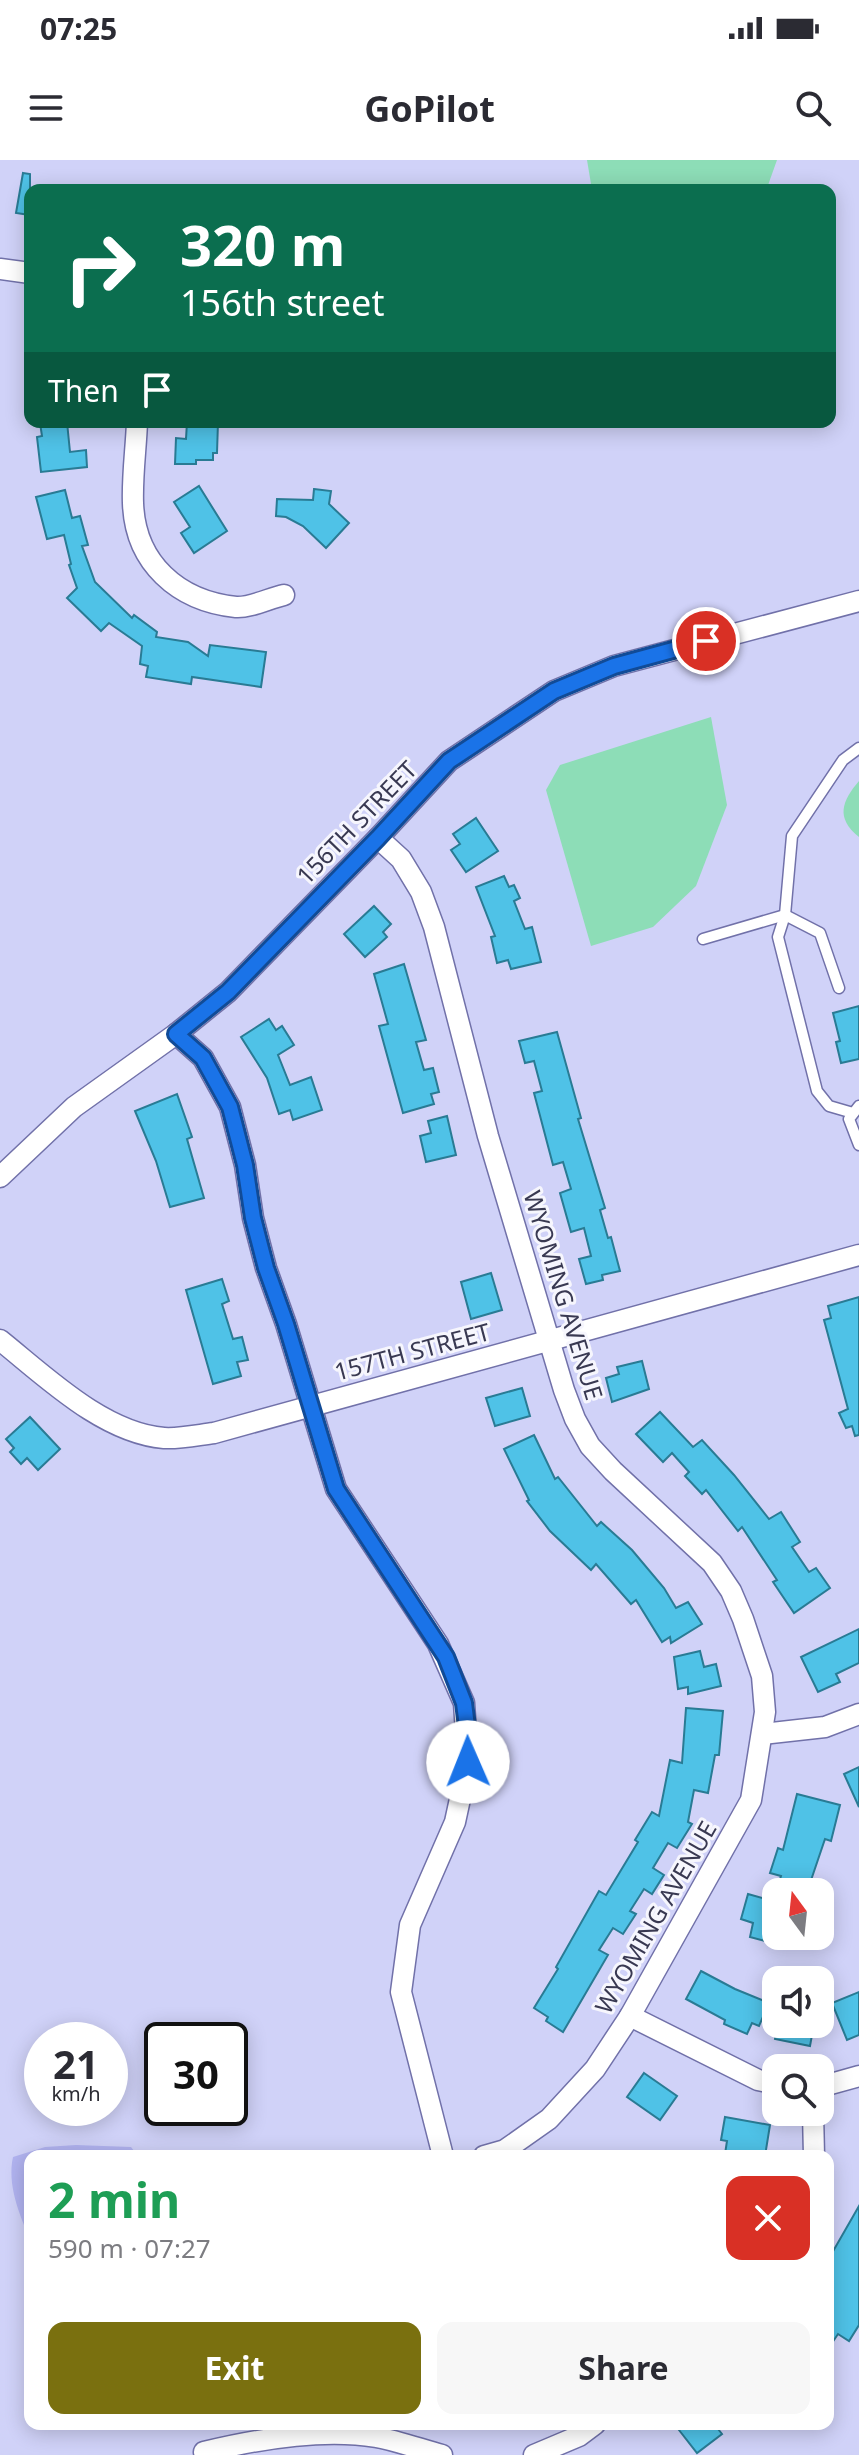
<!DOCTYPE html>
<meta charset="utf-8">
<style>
body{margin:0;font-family:"Noto Sans",sans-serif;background:#f7f7f7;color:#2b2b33;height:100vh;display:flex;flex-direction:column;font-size:30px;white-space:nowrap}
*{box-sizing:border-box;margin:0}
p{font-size:26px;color:#7c7c81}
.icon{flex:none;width:44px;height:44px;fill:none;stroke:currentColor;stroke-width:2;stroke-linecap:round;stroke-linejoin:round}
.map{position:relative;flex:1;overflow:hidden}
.panel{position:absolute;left:24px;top:1990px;width:810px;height:280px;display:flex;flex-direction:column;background:#fff;border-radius:16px;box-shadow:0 4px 20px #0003}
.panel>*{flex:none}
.top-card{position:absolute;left:24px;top:24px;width:812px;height:244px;border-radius:16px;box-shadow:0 4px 20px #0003;background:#0b6e4f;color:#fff;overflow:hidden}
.needle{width:52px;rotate:345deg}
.controls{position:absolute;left:762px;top:1718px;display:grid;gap:16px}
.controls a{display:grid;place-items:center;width:72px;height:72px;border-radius:16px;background:#fff;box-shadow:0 4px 20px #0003;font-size:40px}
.speed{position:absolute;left:24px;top:1862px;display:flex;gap:16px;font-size:40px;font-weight:700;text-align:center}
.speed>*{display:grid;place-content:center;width:104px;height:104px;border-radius:50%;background:#fff;box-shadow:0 4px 20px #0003;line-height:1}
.speed small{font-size:20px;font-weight:400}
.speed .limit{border:4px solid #111;border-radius:12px;background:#fff;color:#111}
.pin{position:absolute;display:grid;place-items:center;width:68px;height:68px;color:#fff;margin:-34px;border:4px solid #fff;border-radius:50%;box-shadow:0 2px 8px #0007}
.me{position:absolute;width:88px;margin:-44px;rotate:359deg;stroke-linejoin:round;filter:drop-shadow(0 0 6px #0008)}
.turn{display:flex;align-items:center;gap:28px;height:168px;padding:0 24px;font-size:36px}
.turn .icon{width:104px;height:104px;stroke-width:2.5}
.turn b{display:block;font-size:56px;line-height:68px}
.then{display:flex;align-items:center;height:76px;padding:0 24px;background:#0003;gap:16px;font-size:30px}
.round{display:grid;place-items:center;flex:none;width:84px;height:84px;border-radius:16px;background:#f7f7f7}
.overview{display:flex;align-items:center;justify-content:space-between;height:136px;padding:0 24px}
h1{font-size:48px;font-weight:700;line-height:60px;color:#1e9e55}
.button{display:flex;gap:16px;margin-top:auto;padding:16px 24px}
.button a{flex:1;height:92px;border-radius:16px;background:#7a700f;color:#fff;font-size:32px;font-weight:700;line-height:92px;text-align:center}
.button a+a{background:#f7f7f7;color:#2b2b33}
.status{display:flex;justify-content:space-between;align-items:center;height:56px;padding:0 40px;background:#fff;direction:ltr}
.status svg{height:22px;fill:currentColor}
header{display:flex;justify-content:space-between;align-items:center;height:104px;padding:0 24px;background:#fff;font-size:36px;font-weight:700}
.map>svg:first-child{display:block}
.green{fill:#8dddb7}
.water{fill:#b1b3f0}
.building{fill:#4fc2e7;stroke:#297b94;stroke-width:2}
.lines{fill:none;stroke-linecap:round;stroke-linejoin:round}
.service-casing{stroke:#7171a9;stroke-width:13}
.minor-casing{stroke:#7171a9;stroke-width:23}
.service{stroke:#fff;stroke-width:10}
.minor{stroke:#fff;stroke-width:20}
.route-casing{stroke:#114b97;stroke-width:20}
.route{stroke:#1a73e8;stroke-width:14}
.labels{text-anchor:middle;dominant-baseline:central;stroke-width:6;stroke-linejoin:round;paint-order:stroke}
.street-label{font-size:24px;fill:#393952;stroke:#f6f6fd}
</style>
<div class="status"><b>07:25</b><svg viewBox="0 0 49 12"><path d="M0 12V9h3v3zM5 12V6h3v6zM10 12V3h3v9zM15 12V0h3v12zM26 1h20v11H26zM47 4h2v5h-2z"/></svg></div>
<header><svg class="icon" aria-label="menu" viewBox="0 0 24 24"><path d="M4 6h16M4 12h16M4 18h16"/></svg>GoPilot<svg class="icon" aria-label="search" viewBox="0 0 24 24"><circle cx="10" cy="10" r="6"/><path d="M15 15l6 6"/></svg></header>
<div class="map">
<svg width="859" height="2295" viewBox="0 0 859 2295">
<rect width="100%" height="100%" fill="#d0d2f8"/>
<!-- green -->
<g class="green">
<polygon points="587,0 777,0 767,28 763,30 592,30"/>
<polygon points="711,557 727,645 696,726 653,767 591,786 546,630 560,605"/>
<path d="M859,621v56c-24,-19 -17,-36 0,-56z"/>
</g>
<!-- water -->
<path class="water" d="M76,1985l55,2 7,9h-108v83c-11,-25 -23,-55 -17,-82l32,-10z"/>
<!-- building -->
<g class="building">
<polygon points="23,13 30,14 30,55 16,53"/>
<polygon points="67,262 70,292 86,290 87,307 41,312 37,277 42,276 40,263"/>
<polygon points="187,262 218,262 217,293 213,293 213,300 196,300 196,304 175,304 176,278 186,279"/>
<polygon points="199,326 227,371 194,393 181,373 190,367 174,342"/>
<polygon points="314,329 331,331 329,344 349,363 326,388 303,366 286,357 276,356 277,339 313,340"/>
<polygon points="65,330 72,358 80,356 88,385 82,386 95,422 132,458 134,455 157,472 156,477 188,482 208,496 210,485 266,492 261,527 192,517 191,524 146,517 148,506 140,504 142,486 109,463 101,471 67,438 77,428 69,405 71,404 64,375 47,379 36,337"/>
<polygon points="476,658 498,691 466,712 451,690 460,684 453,674"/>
<polygon points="504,716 509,727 514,725 520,738 514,741 525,769 532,767 541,802 511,809 508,800 497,803 491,777 495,776 476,727"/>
<polygon points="374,746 391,764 383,772 387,777 365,797 344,774"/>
<polygon points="404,804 426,880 416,882 424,910 433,908 439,932 431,934 434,944 403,953 379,866 388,864 374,814"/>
<polygon points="859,846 859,899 841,903 836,882 840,881 833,853"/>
<polygon points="269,859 276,870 282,866 294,885 278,895 290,925 311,917 322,950 293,960 290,950 279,954 267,918 241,877"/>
<polygon points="557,872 581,958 578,959 605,1048 600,1050 608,1078 611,1077 620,1111 602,1115 603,1120 586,1124 579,1099 591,1096 584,1068 571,1072 560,1033 571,1029 563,1002 553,1005 534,933 542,931 534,901 525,903 519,881"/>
<polygon points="177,934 192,977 187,979 204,1038 170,1047 156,1001 135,951"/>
<polygon points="447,956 456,995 426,1002 420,976 431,973 428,961"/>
<polygon points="491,1113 502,1150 471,1159 461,1122"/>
<polygon points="222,1119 229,1141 222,1144 233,1179 242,1177 248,1200 237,1202 241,1216 213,1224 186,1130"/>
<polygon points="859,1137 859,1275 855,1276 852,1266 846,1268 839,1253 848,1249 824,1160 831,1158 828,1146"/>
<polygon points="642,1201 649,1229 612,1242 606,1218 619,1214 617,1207"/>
<polygon points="522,1228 530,1256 495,1266 486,1238"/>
<polygon points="660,1252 693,1287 702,1280 734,1315 769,1359 781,1352 800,1382 792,1387 809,1412 816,1408 830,1428 794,1453 773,1422 777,1420 742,1367 738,1371 706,1330 702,1334 685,1316 689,1312 672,1293 663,1302 636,1274"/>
<polygon points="30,1257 60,1289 38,1310 27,1298 21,1304 10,1292 14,1288 6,1279"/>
<polygon points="534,1275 555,1319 558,1317 597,1366 601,1362 632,1390 664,1428 676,1448 688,1442 702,1464 671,1483 670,1477 662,1482 636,1440 631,1444 596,1404 591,1410 550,1371 527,1341 529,1340 504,1289"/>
<polygon points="859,1469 859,1503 836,1514 840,1522 818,1532 801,1497"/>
<polygon points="700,1491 704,1507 716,1504 721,1526 688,1534 688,1527 678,1529 674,1497"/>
<polygon points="686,1548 723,1551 719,1595 715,1595 708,1633 694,1630 688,1662 692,1664 677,1688 668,1683 653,1708 664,1715 652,1734 644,1729 630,1751 636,1754 623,1774 613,1768 599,1790 608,1795 563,1872 546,1861 548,1857 534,1848 558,1809 556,1807 599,1731 606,1735 638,1682 635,1680 652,1652 659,1656 670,1600 682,1603"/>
<polygon points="859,1607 859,1647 844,1614"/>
<polygon points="797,1634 840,1645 831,1681 825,1679 807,1732 776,1732 781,1716 770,1713 778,1688 783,1690"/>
<polygon points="748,1734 776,1742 776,1784 750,1777 753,1763 741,1759"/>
<polygon points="701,1811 735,1829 769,1843 759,1866 752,1863 747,1874 724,1864 725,1860 686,1839"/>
<polygon points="859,1832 859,1875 847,1880 832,1843"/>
<polygon points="777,1864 814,1864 810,1886 775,1879"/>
<polygon points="644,1913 677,1936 660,1960 627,1937"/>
<polygon points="725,1957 770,1965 765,1996 725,1994 727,1981 721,1980"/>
<polygon points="859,2046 859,2165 849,2181 838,2174 828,2189 828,2100"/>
<polygon points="687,2264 714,2264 722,2274 697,2293 679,2270"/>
</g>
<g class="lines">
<!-- service casing -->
<g class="service-casing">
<g id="service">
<polyline points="703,779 785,755 820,773 839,828"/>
<polyline points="859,946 849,959 859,985"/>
<polyline points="853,953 829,946 817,931 778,777 785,755 792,676 843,600 859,588"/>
</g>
</g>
<!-- minor casing -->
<g class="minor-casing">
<g id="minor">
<polyline points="0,109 30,113"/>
<path d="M137,262c-1,27 -5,54 -4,81 2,60 45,98 103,104 14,1 34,-9 48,-12"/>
<polyline points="378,678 401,699 421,732 434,767 488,976 564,1230 575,1259 590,1286 613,1311 712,1403 731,1431 743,1459 762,1516 765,1552 751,1640 630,1856 595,1909 549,1959 505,1990 484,1996"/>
<polyline points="176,874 203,898 230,947 245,1005 253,1058 266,1108 286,1164 336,1329 438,1484 464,1543 468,1602 455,1662 410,1765 401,1832 443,1996"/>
<polyline points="0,1017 74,947 176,874 228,832 378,678 449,601 554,531 614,506 859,441"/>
<path d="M0,1180c45,36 103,93 164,98 16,1 34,-3 50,-5l645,-178"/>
<polyline points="762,1574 825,1567 859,1554"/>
<polyline points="630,1856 758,1920 776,1924"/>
<polyline points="820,1927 859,1916"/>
<polyline points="813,1952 814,1996"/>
<path d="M204,2292c50,-12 120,-24 172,-15 22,4 44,12 66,18"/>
<polyline points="534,2295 579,2276 595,2264"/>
</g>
</g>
<!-- service -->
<use href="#service" class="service"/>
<!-- minor -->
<use href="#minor" class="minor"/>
</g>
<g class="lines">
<!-- route casing -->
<g class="route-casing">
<polyline id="route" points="468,1602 468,1574 464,1543 446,1497 336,1329 286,1164 266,1108 253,1058 245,1005 230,947 203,898 176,874 228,832 378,678 449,601 554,531 614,506 706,481"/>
</g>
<!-- route -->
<use href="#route" class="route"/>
</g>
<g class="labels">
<!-- street labels -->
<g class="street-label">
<text transform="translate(356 662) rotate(-46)">156TH STREET</text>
<text transform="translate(564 1135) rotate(73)">WYOMING AVENUE</text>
<text transform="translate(412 1191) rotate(-15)">157TH STREET</text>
<text transform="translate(655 1757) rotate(-60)">WYOMING AVENUE</text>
</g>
</g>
</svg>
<div class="controls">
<a><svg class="needle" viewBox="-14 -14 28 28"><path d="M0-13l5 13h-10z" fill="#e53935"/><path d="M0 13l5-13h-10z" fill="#7c7c81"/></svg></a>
<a><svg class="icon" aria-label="sound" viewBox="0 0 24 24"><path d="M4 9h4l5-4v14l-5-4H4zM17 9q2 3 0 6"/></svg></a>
<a><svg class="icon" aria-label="search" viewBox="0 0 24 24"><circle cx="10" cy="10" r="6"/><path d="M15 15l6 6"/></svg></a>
</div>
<div class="speed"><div>21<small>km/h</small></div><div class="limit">30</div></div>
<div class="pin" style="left:706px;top:481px;background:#d93025"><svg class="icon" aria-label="arrive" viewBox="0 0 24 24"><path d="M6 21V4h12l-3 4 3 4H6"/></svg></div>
<svg class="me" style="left:468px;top:1602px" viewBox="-20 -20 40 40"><circle r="19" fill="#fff"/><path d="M0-13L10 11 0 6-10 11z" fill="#1a73e8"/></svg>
<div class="top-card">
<div class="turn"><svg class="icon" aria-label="right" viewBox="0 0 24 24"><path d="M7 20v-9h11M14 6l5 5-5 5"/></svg><div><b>320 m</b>156th street</div></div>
<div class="then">Then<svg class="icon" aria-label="arrive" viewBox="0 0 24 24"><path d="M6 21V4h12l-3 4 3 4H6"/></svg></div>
</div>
<section class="panel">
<div class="overview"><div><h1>2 min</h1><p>590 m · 07:27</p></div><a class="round" style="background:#d93025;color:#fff"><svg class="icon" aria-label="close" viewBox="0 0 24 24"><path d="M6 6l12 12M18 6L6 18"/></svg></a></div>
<div class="button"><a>Exit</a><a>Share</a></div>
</section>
</div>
